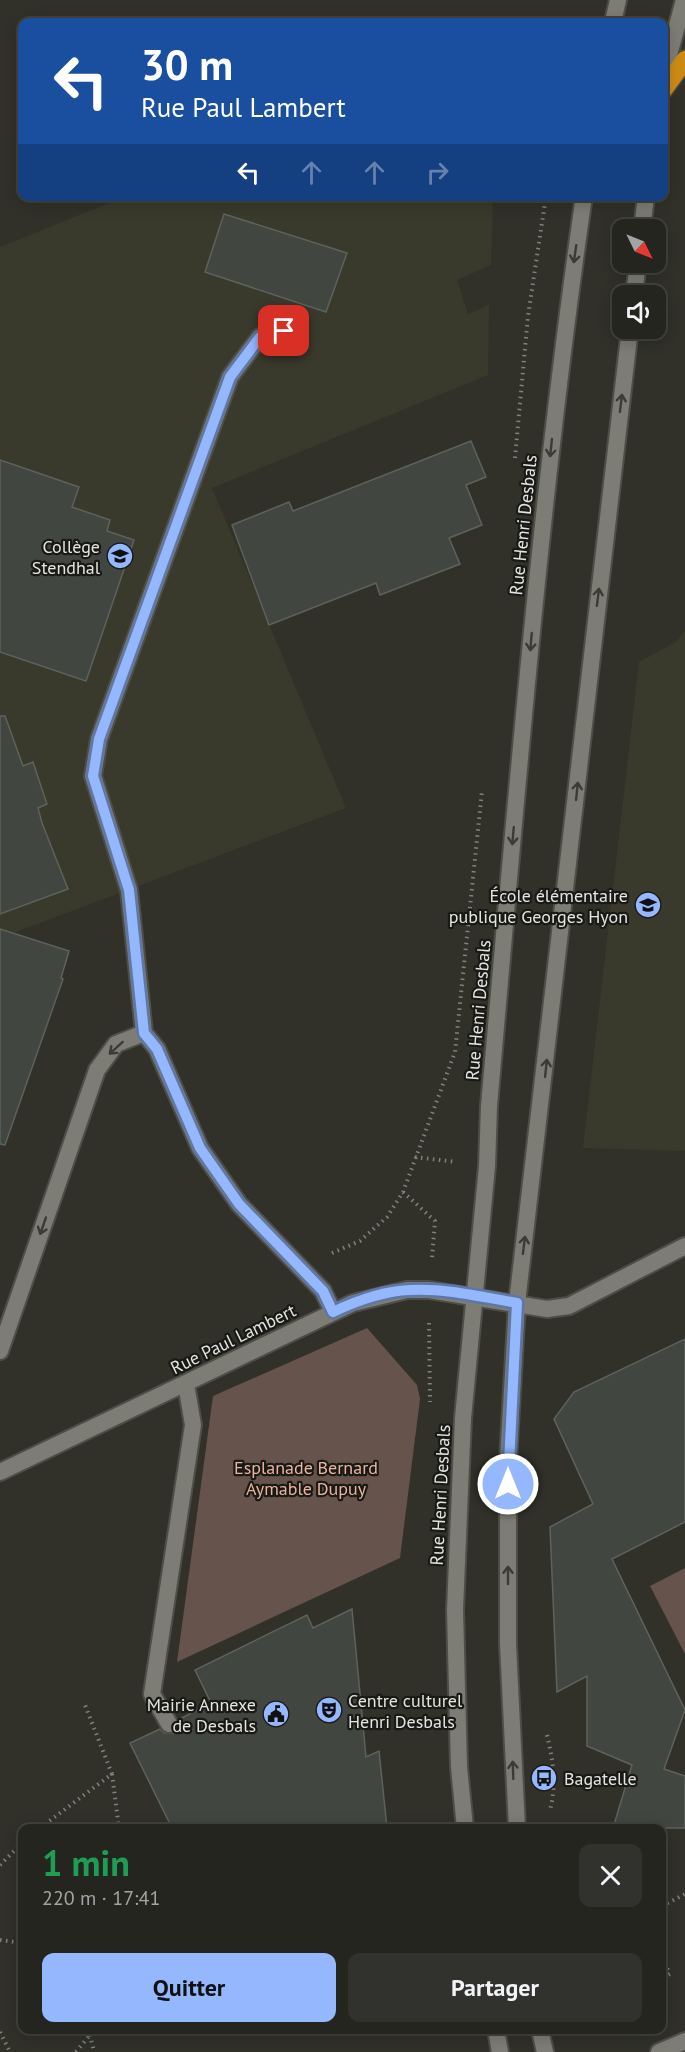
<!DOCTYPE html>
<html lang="fr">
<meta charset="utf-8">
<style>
body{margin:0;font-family:"PT Sans",sans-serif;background:#31312d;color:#f1f3f6;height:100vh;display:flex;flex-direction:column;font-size:22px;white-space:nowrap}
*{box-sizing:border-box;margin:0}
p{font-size:20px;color:#a3a5a5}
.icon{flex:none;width:33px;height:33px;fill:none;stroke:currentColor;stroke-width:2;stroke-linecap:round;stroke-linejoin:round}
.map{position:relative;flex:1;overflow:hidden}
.panel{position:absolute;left:18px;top:1824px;width:648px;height:210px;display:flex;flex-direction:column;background:#252520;border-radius:12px;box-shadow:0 3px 15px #0003,0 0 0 2px #42423e}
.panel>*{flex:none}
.guide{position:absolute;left:18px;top:18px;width:650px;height:183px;border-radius:12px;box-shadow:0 3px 15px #0003,0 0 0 2px #42423e;background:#1a4fa0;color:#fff;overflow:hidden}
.needle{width:39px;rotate:133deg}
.controls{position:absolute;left:612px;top:219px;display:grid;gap:12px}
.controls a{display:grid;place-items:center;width:54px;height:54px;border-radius:12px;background:#252520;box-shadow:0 3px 15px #0003,0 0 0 2px #42423e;font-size:30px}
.pin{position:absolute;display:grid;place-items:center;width:51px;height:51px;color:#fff;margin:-26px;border-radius:12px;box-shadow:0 3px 9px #0006}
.me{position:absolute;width:66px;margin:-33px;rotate:0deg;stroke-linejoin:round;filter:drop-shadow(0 0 4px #0008)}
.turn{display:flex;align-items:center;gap:21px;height:126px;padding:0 24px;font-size:27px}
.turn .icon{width:78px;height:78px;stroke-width:2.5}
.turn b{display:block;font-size:42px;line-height:51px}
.lanes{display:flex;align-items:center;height:57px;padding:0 24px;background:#0003;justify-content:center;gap:30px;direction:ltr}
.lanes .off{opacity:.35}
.round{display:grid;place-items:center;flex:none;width:63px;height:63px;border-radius:12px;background:#31312d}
.overview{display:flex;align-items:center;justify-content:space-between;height:102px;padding:0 24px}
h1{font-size:36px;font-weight:600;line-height:45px;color:#1e9e55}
.primary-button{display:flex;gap:12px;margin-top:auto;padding:12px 24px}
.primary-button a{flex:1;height:69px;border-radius:12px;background:#94b7fd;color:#111;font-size:24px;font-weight:600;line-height:69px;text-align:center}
.primary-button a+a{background:#31312d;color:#f1f3f6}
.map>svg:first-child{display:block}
.built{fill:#39392c}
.green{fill:#65534c}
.building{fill:#424640;stroke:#5d625c;stroke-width:1.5}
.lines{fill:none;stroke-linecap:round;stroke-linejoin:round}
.service-casing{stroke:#4e4e49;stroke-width:20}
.minor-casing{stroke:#4e4e49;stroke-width:20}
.tertiary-casing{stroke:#4e4e49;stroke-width:20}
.motorway-casing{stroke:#4e4e49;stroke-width:21}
.path{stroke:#82827c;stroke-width:4;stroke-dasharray:1.5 4.5;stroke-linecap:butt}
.service{stroke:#7d7d75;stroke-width:16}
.minor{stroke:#7d7d75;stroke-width:16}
.tertiary{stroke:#7d7d75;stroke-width:16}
.motorway{stroke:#cd8b14;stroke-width:18}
.oneway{stroke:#3c3c37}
.route-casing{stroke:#6077a4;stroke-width:15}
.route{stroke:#94b7fd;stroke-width:10}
.labels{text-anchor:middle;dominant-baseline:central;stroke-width:4.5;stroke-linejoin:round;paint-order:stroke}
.street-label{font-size:18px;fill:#e5e5e1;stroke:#191916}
.poi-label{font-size:18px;fill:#e5e5e1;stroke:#191916;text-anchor:end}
.park-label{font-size:18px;fill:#edb39c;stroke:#191916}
</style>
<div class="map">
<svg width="685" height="2052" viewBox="0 0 685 2052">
<rect width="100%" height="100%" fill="#31312a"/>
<!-- built -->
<g class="built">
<polygon points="124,197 493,197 491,265 457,280 468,314 489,305 488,375 212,488 346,808 0,938 0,247"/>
<polygon points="685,631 685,1151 583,1148 639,662 676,642"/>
</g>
<!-- green -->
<g class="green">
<polygon points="367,1328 417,1385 420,1399 400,1558 177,1662 213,1396"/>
<polygon points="685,1568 685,1654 650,1586"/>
</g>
<!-- building -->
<g class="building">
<polygon points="224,214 347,253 326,312 205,272"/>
<polygon points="471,441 486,477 466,485 482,525 449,538 460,564 380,595 376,583 269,625 232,525 289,502 293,511"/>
<polygon points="0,460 79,487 72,507 110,520 107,531 134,540 86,681 0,652"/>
<polygon points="0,716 5,716 23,766 33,762 47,804 38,808 42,823 68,889 0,914"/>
<polygon points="0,929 69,951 61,978 63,979 5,1145 0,1144"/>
<polygon points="685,1339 685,1522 612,1559 685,1710 664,1769 685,1776 685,1828 613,1828 632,1765 587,1746 587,1676 557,1692 550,1527 593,1504 554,1419 574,1392"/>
<polygon points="352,1609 366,1757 379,1751 387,1828 172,1828 130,1743 160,1729 164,1733 174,1733 178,1729 178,1720 211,1703 195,1670 307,1615 313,1628"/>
</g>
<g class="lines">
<!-- service casing -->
<g class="service-casing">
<g id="service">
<polyline points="144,1033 129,890 93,776 99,739 230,377 260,337 284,331"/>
<polyline points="0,1351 97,1070 116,1044 144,1033 157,1049 200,1148 239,1204 323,1291 333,1312"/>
<polyline points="169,1724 152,1694 193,1425 186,1384"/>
</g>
</g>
<!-- minor casing -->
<g class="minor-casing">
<g id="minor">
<polyline points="0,1472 353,1303 407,1290 429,1290 547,1309 569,1306 685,1246"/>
<polyline points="659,2052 685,2041"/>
</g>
</g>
<!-- tertiary casing -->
<g class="tertiary-casing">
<g id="tertiary">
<polyline points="613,22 618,0"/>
<polyline points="663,77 684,0"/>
<polyline points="642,230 646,196"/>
<polyline points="634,296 638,262"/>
<path d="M465,1828l-6,-61 -4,-157 8,-192 24,-252 2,-60c27,-304 51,-608 95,-910"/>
<polyline points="517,1828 508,1644 508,1461 517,1303 630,328"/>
<polyline points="496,2030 500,2052"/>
<polyline points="540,2030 545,2052"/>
</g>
</g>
<!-- motorway casing -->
<g class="motorway-casing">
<polyline id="motorway" points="663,90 685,60"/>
</g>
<!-- path -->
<g class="path">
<polyline points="515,458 528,316 546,196"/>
<polyline points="415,1157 456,1162"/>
<polyline points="403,1192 435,1221 432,1258"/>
<polyline points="332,1253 360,1241 387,1217 403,1192 455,1052 482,791"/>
<polyline points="429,1323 430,1402"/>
<path d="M547,1735c6,26 10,49 3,75"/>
<polyline points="112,1774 119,1828"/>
<polyline points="40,1828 112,1774 85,1705"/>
<polyline points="0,1865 22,1843"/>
<polyline points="662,1906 685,1894"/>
<polyline points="0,1940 22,1943"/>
<polyline points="662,1958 670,1974 662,1978"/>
<polyline points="0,2032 10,2052"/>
<polyline points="90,2035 94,2052"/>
<polyline points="76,2052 94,2030"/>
</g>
<!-- service -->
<use href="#service" class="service"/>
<!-- minor -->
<use href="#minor" class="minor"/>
<!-- tertiary -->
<use href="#tertiary" class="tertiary"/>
<!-- motorway -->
<use href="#motorway" class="motorway"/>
</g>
<!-- one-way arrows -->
<defs><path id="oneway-shaft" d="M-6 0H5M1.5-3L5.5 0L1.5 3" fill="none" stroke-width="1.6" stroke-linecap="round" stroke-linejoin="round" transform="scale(1.5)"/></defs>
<g class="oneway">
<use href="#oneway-shaft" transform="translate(575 254) rotate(98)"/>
<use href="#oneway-shaft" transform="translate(621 403) rotate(-83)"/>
<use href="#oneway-shaft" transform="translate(551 448) rotate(96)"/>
<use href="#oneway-shaft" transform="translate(598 597) rotate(-83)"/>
<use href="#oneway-shaft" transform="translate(531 642) rotate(95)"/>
<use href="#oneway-shaft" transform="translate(577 791) rotate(-84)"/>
<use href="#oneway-shaft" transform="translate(513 836) rotate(95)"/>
<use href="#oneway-shaft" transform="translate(116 1048) rotate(138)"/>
<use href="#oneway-shaft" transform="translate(546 1068) rotate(-84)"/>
<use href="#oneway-shaft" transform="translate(43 1226) rotate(109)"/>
<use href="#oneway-shaft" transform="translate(524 1245) rotate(-83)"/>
<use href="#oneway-shaft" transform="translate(508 1575) rotate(-90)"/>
<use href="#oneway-shaft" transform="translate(513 1770) rotate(-92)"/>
</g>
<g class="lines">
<!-- route casing -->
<g class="route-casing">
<path id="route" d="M284,331l-24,6 -30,40 -131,362 -6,37 36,114 15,143 13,16 43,99 39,56 84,87 10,21c23,-11 52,-21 77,-22 35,-2 72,7 107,13l-9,181"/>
</g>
<!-- route -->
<use href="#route" class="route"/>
</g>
<!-- icons -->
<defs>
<g id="school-disc" transform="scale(1.35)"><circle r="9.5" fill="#94b7fd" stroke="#191916"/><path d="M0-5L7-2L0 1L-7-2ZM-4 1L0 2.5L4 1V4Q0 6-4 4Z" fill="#111"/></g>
<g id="theatre-disc" transform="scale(1.35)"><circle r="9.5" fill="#94b7fd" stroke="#191916"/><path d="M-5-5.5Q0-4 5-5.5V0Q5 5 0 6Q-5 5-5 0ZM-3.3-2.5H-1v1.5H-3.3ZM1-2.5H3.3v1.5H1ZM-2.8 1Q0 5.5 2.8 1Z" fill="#111"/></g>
<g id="civic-disc" transform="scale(1.35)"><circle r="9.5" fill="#94b7fd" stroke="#191916"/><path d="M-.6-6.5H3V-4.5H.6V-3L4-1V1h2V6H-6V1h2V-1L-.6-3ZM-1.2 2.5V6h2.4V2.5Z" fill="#111"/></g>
<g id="bus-disc" transform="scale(1.35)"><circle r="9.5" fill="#94b7fd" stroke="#191916"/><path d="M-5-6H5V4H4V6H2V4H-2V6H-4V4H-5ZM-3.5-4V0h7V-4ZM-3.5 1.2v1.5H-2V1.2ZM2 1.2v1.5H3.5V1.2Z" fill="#111"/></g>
</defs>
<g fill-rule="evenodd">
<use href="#school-disc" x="120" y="556"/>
<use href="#school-disc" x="648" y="905"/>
<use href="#theatre-disc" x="329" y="1710"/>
<use href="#civic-disc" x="276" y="1714"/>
<use href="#bus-disc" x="544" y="1778"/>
</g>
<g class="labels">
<!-- street labels -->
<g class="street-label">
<text transform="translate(523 525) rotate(-84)">Rue Henri Desbals</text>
<text transform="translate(478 1010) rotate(-85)">Rue Henri Desbals</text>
<text transform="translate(233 1339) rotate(-26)">Rue Paul Lambert</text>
<text transform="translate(440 1495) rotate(-87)">Rue Henri Desbals</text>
</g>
<!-- poi labels -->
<g class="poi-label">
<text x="100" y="546">Collège<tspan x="100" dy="21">Stendhal</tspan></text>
<text x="628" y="895">École élémentaire<tspan x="628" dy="21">publique Georges Hyon</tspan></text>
<text x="348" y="1700" text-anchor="start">Centre culturel<tspan x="348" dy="21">Henri Desbals</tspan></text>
<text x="256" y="1704">Mairie Annexe<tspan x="256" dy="21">de Desbals</tspan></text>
<text x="564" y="1778" text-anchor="start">Bagatelle</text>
</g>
<!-- park labels -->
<g class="park-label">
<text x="306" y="1467">Esplanade Bernard<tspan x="306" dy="21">Aymable Dupuy</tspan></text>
</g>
</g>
</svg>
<div class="controls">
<a><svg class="needle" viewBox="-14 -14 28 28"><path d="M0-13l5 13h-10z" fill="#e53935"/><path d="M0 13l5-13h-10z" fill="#a3a5a5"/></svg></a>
<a><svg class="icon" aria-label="sound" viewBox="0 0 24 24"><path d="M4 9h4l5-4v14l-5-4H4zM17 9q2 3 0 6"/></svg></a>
</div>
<div class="pin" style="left:284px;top:331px;background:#d93025"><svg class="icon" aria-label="arrive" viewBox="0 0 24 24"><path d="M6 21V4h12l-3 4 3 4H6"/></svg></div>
<svg class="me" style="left:508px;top:1484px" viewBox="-20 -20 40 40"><circle r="17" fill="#94b7fd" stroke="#fff" stroke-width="3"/><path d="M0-11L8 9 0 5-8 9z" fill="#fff"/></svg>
<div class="guide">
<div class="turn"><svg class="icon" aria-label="left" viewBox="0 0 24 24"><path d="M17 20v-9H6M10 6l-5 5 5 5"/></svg><div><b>30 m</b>Rue Paul Lambert</div></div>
<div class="lanes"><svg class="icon" aria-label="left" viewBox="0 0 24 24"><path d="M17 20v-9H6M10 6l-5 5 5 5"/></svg><svg class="icon off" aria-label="ahead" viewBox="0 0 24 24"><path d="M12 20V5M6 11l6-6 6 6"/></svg><svg class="icon off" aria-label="ahead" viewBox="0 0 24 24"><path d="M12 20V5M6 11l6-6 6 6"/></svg><svg class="icon off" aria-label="right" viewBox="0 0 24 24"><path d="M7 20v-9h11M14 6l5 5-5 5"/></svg></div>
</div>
<section class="panel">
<div class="overview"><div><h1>1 min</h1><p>220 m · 17:41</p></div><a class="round"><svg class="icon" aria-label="close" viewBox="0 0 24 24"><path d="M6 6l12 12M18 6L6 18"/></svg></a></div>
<div class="primary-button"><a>Quitter</a><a>Partager</a></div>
</section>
</div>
